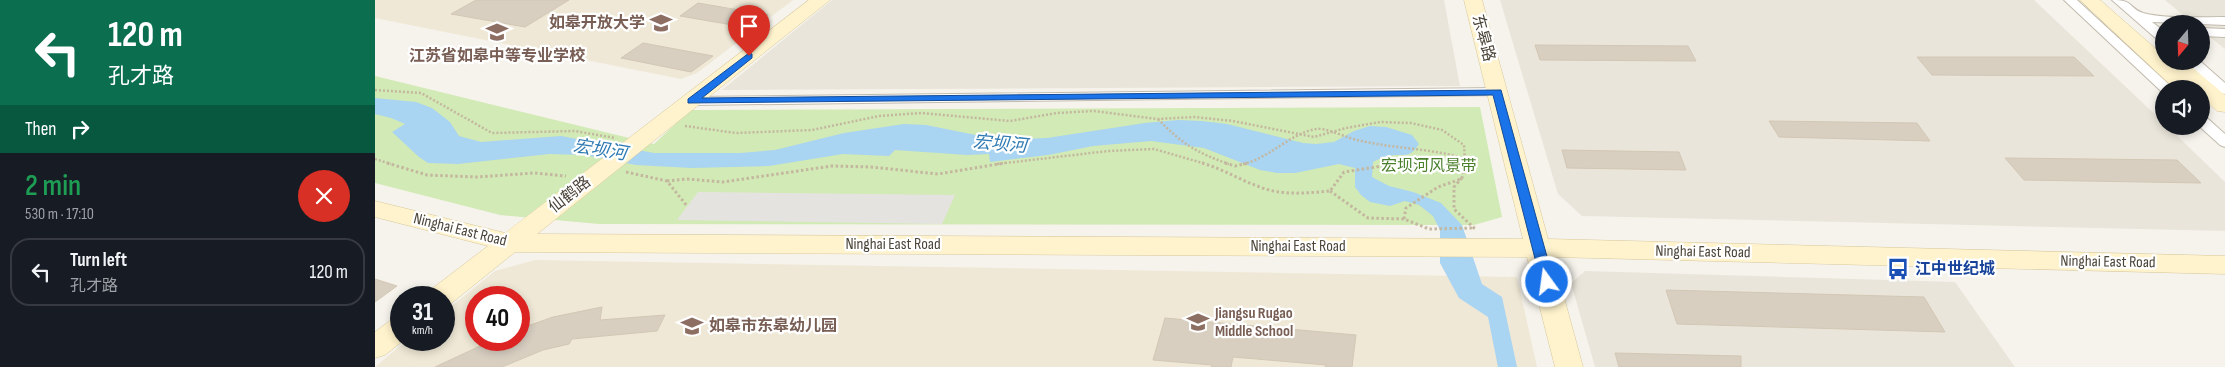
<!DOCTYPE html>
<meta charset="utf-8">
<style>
body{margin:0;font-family:"Sofia Sans Condensed","Noto Sans SC",sans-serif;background:#20242c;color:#f1f3f6;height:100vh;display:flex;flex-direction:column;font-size:19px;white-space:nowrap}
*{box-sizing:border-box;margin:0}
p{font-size:16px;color:#9ea1a6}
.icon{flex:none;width:28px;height:28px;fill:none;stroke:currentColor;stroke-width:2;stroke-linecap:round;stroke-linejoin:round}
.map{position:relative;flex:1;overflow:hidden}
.details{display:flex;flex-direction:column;background:#171b24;width:375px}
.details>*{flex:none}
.hud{background:#0b6e4f;color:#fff;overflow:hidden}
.needle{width:32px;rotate:199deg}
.buttons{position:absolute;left:1780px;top:15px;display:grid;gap:10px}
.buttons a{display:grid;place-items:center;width:55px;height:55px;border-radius:50%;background:#171b24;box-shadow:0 2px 8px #0003;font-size:25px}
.speed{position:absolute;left:15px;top:286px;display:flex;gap:10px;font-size:25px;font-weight:700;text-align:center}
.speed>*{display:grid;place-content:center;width:65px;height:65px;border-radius:50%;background:#171b24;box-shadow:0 2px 8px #0003;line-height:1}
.speed small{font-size:12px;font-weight:400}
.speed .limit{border:8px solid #d22;background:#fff;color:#111}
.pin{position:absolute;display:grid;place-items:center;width:42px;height:42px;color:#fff;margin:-51px -21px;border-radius:50% 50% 50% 0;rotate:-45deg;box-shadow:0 0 5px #0007}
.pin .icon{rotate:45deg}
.me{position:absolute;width:55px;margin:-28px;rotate:346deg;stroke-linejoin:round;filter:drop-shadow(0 0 4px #0008)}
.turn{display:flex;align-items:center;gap:18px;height:105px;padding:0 25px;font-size:22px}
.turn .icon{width:65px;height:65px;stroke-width:2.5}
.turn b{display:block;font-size:35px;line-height:42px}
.then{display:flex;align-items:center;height:48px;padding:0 25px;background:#0003;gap:10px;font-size:19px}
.round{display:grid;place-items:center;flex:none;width:52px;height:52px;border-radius:26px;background:#20242c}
.summary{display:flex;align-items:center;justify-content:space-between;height:85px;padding:0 25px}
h1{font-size:30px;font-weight:600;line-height:38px;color:#1e9e55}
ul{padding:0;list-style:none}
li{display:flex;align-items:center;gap:15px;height:68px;margin:0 10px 8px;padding:0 15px;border:2px solid #363941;border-radius:20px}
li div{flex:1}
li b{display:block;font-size:19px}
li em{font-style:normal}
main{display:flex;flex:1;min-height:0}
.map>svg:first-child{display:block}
.residential{fill:#eae5da}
.education{fill:#efe8d6;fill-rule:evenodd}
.green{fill:#d2eab5}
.parking{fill:#e5e3e0}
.water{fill:#a9d4f2}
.building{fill:#d8cfc1;stroke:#d3c7b4}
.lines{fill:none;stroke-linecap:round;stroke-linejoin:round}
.street-casing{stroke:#c2bbae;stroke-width:2}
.secondary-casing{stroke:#d6c79b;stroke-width:1}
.path-far1{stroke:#c4b79f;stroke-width:2.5;stroke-dasharray:2 2;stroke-linecap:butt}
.path{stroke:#c4b79f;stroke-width:3;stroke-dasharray:2.5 2.5;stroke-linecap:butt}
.street{fill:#fff;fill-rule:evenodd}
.secondary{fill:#fff3cd;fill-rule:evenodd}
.path-bridge-far1{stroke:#c4b79f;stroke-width:2.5;stroke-dasharray:2 2;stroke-linecap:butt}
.path-bridge{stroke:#c4b79f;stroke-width:3;stroke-dasharray:2.5 2.5;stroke-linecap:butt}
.route{fill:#1a73e8;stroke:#114b97}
.labels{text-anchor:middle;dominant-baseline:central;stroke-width:4.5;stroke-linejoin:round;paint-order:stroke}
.education-label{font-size:16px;font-weight:bold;fill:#785e54;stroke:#fff;text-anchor:start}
.street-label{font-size:16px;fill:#4b4439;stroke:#fff}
.park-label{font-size:16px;fill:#4a7f2a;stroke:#fff}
.transit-label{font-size:16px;font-weight:bold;fill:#164399;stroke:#fff;text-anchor:start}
.water-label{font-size:18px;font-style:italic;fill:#2e7ab2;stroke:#fff}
</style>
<main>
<section class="details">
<div class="hud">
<div class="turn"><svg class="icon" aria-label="left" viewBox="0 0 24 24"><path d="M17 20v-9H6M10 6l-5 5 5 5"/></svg><div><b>120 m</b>孔才路</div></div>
<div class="then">Then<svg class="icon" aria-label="right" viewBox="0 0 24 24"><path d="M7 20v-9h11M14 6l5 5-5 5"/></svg></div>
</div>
<div class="summary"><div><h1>2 min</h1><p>530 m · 17:10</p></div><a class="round" style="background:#d93025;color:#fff"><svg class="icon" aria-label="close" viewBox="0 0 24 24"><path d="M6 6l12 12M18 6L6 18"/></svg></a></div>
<ul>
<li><svg class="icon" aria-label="left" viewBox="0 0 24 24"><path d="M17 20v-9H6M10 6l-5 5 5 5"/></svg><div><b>Turn left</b><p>孔才路</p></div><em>120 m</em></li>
</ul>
</section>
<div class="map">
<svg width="1850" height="367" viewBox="0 0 1850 367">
<rect width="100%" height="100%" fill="#f6f3ec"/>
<!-- residential -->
<g class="residential">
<polygon points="457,0 1069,0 1085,86 347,90"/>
<polygon points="1125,0 1659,0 1789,123 1789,126 1792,126 1850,182 1850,231 1207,216 1183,194"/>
<polygon points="1790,0 1850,0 1850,49 1826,30 1826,24 1819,24"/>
<polygon points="1210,271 1580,282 1640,367 1220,367 1196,283"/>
</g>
<!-- education -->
<g class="education">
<polygon points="0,0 418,0 322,73 306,79 0,18"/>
<path d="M160,260l982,17 20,90h-1162l32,-27h37v-28l51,-41zM101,298h43v42h-43z"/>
</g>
<!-- green -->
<polygon class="green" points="0,76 279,144 315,110 1105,107 1127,217 1099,225 224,224 125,215 0,183"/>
<!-- parking -->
<polygon class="parking" points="323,192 580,195 567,224 302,220"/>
<!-- water -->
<path class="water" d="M0,98l41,4 16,6 18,14 9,14 22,6 80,-6 93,17h86l35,-3 69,-17 60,-9 22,1 50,10 45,4 26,-1 98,-15 33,-3 24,1 25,3 76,19 13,1 18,-2 20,-11 16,-5 16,1 26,8 7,9c-10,16 -16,9 -31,12 -5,1 -11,4 -15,6l-1,15 17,9 24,6 28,11 21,22 20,59 20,13 15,70h-19l-10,-50 -29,-19 -19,-35v-33l-7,-14 -14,-11 -14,-4 -15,5 -20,-4 -9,-7 -6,-8v-19l-16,-4 -44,9h-18l-17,-3 -56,-22 -53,-7 -58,5 -45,9 -58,7 -1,-8 -22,1 -72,-5 -6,6 -46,-2 -74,12 -78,2 -55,-3 -51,-10 -36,-1 -91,10 -30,-1 -9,-6 -27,-25 13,-8 -14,-6 -16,-4z"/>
<!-- building -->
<g class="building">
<polygon points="101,0 194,0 150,27 76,14"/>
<polygon points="323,3 393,15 375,28 305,16"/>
<polygon points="268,43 338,56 316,72 246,58"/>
<polygon points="1160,45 1313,46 1321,61 1165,60"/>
<polygon points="1542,57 1699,57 1719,76 1557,75"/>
<polygon points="1394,121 1542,123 1555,141 1404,137"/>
<polygon points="1187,150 1304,152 1311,170 1192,168"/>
<polygon points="1630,158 1802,160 1826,183 1649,180"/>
<polygon points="0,279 22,286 0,302"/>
<polygon points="1291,290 1549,297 1570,332 1302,324"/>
<polygon points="227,307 225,320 290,315 282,331 197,339 194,344 168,350 127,367 60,367 118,340 144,340 144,329 178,317"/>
<polygon points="790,318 981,335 977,367 950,367 951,365 858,357 856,367 836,367 837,365 778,360"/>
<polygon points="1240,353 1366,356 1366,367 1244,367"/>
</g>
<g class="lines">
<!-- street casing -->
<g class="street-casing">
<g id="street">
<polygon points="1689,0 1702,0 1799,89 1789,89 1789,93 1787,92"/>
<path d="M1737,0c23,0 16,8 31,13 22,6 58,4 82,4v8l-73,-3 12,9v11l-5,-1z"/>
<polygon points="1826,28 1850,29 1850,37 1826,36"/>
<polygon points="1809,61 1825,61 1850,83 1850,94 1845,93"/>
<polygon points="1123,88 1130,92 1128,95 317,105 312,104 310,101 312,98 317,97"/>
<polygon points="1826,116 1831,117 1850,134 1850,147 1845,145 1824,126 1826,126"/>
</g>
</g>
<!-- secondary casing -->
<g class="secondary-casing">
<g id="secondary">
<polygon points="434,0 455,0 162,234 1148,239 1089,0 1107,0 1173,239 1850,256 1850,274 1178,257 1208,367 1180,367 1152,257 140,252 74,305 69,306 69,298 51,298 54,291 113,246 0,217 0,201 130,233"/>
<polygon points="1705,0 1725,0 1789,56 1789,61 1811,62 1850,95 1850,112 1842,111 1826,96 1826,89 1800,89"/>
<polygon points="26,317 26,340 29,340 10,355 0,358 0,332 16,320"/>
</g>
</g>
<!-- path-far1 -->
<g class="path-far1">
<polyline points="0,90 46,93 117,133 200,131 240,138"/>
<polyline points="310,126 361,133 437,130 504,116 546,113 635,121 682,113 719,111 783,119 819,117 858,121 939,137 971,128 1005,122 1036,123 1067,130 1089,145 1090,162 1078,164"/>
<polyline points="0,159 16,164"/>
<polyline points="622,164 733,151 779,149 831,164"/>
</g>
<!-- path -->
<g class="path">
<polyline points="12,163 52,175 102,177 159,173 191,176"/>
<path d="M827,163c21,6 38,17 58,24 22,9 47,6 70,4l14,-19 38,-6 52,1 26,-4"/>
<polyline points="251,172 292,181 312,206"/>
<polyline points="1087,178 1079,187 1079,209 1100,229"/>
<polyline points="292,181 312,179 348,182 457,166 496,167 563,174 630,163"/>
<polyline points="955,191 993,218 1029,219 1054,229 1100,228"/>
<polyline points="1029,219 1031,208 1063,187 1086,179"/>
</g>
<!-- street -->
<use href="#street" class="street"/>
<!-- secondary -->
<use href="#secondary" class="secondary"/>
<!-- path-bridge-far1 -->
<g class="path-bridge-far1">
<path d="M783,119c24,25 39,34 71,45"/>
<path d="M868,164c27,-6 46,-30 73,-35 9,-2 31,9 41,11 33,8 66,8 99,16l6,8"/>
</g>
<!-- path-bridge -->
<g class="path-bridge">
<polyline points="850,163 860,166 874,163"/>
<polyline points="1086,163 1090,168 1087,178"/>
</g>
</g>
<!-- route -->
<polygon class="route" points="374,53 377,54 377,58 327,98 1126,90 1179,282 1172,286 1166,282 1118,95 313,103 313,99"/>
<!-- icons -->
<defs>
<g id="school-bare" transform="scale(1.725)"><path d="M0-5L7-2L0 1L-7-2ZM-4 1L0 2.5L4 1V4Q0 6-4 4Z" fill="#8d6e63" stroke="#fff" stroke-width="2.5" paint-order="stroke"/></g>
<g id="bus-bare" transform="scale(1.725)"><path d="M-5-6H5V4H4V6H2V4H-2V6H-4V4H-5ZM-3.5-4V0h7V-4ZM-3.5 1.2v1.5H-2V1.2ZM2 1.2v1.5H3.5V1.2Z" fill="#1a4fb4" stroke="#fff" stroke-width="2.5" paint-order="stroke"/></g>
</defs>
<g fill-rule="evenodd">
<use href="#school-bare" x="286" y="23"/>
<use href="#school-bare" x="122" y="32"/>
<use href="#bus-bare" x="1523" y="269"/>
<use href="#school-bare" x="823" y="322"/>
<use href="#school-bare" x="317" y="326"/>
</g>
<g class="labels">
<!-- education labels -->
<g class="education-label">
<text x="270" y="23" text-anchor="end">如皋开放大学</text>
<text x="122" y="56" text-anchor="middle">江苏省如皋中等专业学校</text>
<text x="840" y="313">Jiangsu Rugao<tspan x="840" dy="18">Middle School</tspan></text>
<text x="334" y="326">如皋市东皋幼儿园</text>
</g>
<!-- street labels -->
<g class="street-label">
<text transform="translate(1108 38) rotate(75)">东皋路</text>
<text transform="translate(195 195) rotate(-38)">仙鹤路</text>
<text transform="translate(85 230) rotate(14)">Ninghai East Road</text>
<text x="518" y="244">Ninghai East Road</text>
<text x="923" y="246">Ninghai East Road</text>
<text transform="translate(1328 252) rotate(1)">Ninghai East Road</text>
<text transform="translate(1733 262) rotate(1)">Ninghai East Road</text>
</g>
<!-- park labels -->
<g class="park-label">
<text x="1054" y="166">宏坝河风景带</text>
</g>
<!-- transit labels -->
<g class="transit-label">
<text x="1540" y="269">江中世纪城</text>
</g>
<!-- water labels -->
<g class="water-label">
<text transform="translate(625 144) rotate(5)">宏坝河</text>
<text transform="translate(225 150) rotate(9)">宏坝河</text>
</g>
</g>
</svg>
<div class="buttons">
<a><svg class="needle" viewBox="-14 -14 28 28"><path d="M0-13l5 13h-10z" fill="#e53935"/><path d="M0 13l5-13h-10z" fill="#9ea1a6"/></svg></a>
<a><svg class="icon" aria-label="sound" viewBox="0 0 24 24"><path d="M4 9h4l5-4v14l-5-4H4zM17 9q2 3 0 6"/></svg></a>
</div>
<div class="speed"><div>31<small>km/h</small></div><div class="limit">40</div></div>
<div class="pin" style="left:374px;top:56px;background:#d93025"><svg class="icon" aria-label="arrive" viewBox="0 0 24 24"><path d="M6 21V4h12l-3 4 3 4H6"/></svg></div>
<svg class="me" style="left:1172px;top:282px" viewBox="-20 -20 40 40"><circle r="17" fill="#1a73e8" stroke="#fff" stroke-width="3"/><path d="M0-11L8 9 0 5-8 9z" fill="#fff"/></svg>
</div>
</main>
